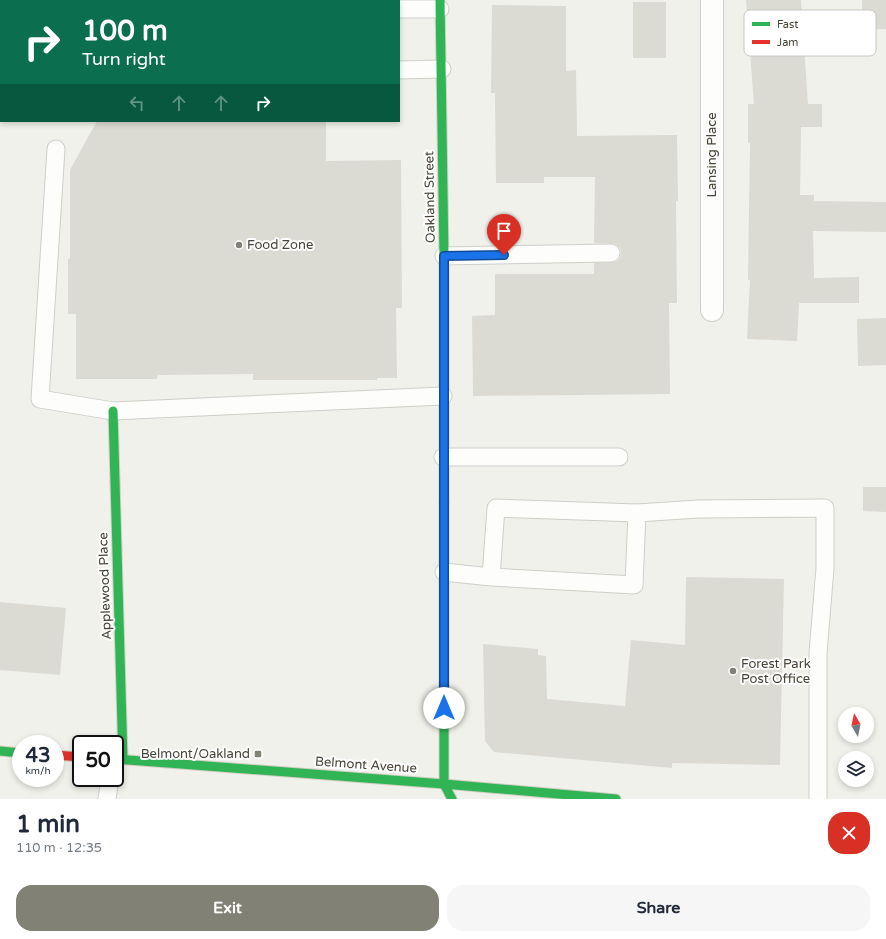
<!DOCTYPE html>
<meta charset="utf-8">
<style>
body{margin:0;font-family:"Varela Round",sans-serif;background:#f6f6f7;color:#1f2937;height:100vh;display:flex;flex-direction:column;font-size:15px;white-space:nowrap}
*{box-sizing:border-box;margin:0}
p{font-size:13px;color:#747a83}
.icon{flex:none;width:22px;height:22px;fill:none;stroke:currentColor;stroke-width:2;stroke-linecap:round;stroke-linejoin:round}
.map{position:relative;height:799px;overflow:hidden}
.drawer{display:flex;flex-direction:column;background:#fff;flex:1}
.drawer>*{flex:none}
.banner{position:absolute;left:0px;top:0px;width:400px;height:122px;box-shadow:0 2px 6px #0003;background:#0b6e4f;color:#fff;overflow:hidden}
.needle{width:26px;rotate:351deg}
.fabs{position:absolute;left:838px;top:707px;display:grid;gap:8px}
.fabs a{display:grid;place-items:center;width:36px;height:36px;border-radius:50%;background:#fff;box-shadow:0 2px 6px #0003;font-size:20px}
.speed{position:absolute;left:12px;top:735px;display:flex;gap:8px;font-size:20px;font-weight:700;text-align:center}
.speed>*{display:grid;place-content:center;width:52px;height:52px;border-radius:50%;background:#fff;box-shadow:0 2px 6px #0003;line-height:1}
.speed small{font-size:10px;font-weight:400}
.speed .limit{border:2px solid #111;border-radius:6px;background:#fff;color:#111}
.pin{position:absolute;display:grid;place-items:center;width:34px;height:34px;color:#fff;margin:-41px -17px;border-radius:50% 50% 50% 0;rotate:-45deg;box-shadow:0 0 4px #0007}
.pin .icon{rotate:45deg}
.me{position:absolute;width:44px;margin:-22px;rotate:0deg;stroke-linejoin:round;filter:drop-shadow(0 0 3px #0008)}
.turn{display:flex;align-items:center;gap:14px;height:84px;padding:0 16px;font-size:18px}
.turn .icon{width:52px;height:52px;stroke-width:2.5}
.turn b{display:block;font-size:28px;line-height:34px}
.lanes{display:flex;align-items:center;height:38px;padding:0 16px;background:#0003;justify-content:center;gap:20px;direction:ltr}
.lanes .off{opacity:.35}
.round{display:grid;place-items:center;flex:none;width:42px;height:42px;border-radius:16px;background:#f6f6f7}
.headline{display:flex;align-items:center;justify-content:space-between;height:68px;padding:0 16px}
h1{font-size:24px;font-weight:700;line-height:30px}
.action{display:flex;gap:8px;margin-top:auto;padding:8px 16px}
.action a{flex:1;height:46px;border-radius:16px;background:#828176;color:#fff;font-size:16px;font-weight:700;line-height:46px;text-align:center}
.action a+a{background:#f6f6f7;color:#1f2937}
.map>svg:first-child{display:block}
.building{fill:#dbdad3}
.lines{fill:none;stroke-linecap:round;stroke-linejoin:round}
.lane-casing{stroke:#cfcec8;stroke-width:19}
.street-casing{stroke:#cfcec8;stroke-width:24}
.fast-casing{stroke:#d0cfc2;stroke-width:11}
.jam-casing{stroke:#d0cfc2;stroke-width:11}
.lane{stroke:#fdfdfc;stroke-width:17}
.street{stroke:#fdfdfc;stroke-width:22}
.fast{stroke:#30b455;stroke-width:9}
.jam{stroke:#e5322d;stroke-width:9}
.route-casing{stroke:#114b97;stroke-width:10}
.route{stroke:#1a73e8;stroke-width:7}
.poi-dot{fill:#828176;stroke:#fff;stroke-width:1.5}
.labels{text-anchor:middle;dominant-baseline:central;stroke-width:4;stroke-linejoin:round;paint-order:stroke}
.street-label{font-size:13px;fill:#474437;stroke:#fff}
.poi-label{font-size:13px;fill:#474437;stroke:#fff;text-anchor:start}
.key{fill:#fff;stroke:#c8c7c3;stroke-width:1}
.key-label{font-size:11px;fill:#474437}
</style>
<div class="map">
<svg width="886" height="799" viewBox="0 0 886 799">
<rect width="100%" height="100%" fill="#f1f1eb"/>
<!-- building -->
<g class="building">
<polygon points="746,0 801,0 808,104 822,104 822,127 801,127 800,195 814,195 814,201 886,202 886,232 813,231 814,278 859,277 859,303 799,303 797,341 747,339 750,280 748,280 750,143 748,143 748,104 754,104"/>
<polygon points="862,0 886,0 886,29 862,30"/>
<rect x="633" y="2" width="33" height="56"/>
<polygon points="492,5 566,6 566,71 576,70 577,136 677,135 678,201 676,201 677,303 669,303 670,394 473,396 472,316 495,315 495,274 594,274 594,263 616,262 620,258 621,253 620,248 615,244 594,243 595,177 544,177 544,183 496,183 495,93 491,93"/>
<polygon points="97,121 326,121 326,161 401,160 402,308 396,308 397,378 377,378 377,380 253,380 253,374 158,375 157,379 76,379 76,314 68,314 68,259 70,259 70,170"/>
<polygon points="886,318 886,365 858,366 857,319"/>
<polygon points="863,487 886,487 886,512 863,511"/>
<polygon points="686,577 784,579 780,765 672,763 672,768 494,752 485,741 483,644 538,649 538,655 546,656 547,699 625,706 631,640 685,645"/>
<polygon points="0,602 66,608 60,675 0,670"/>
</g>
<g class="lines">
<!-- lane casing -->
<g class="lane-casing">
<g id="lane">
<polyline points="399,9 440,9"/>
<polyline points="399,70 442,69"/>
<polyline points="56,149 40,399 113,411 443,396"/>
<polyline points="444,256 611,253"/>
<polyline points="443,457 619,457"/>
<polyline points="637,513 698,509 825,508 825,568 818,653 818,799"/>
<polyline points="444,572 491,577 634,585 637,513 496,508 491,577"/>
<polyline points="107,799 110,778"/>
</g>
</g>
<!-- street casing -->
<g class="street-casing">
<polyline id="street" points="712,310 712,0"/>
</g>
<!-- fast casing -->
<g class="fast-casing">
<g id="fast">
<polyline points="440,0 444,256 444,398"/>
<polyline points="113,411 123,760"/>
<polyline points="444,502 444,784 452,799"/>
<polyline points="0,751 21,753"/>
<polyline points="115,759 444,784 616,799"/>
</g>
</g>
<!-- jam casing -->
<g class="jam-casing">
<g id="jam">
<polyline points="444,398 444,502"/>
<polyline points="55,755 81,757"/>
</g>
</g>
<!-- lane -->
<use href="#lane" class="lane"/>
<!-- street -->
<use href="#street" class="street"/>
<!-- fast -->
<use href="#fast" class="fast"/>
<!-- jam -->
<use href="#jam" class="jam"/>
</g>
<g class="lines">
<!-- route casing -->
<g class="route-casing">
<polyline id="route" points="444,708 444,256 504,255"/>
</g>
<!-- route -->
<use href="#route" class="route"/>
</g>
<!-- markers -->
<g class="poi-dot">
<circle cx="239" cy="245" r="4"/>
<circle cx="733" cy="671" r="4"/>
<rect x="254" y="750" width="8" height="8" rx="2"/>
</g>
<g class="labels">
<!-- street labels -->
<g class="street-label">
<text transform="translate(712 155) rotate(-90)">Lansing Place</text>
<text transform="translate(430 197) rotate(-91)">Oakland Street</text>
<text transform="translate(105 586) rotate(-92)">Applewood Place</text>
<text transform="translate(366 765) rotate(4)">Belmont Avenue</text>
</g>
<!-- poi labels -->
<g class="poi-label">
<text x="247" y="245">Food Zone</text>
<text x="741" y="664">Forest Park<tspan x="741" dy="15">Post Office</tspan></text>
<text x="250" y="754" text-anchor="end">Belmont/Oakland</text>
</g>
</g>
<!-- legend -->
<rect x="744" y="10" width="132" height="46" rx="6" class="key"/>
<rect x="752" y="22" width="18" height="4" fill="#30b455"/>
<rect x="752" y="40" width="18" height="4" fill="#e5322d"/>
<g class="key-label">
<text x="777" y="28">Fast</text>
<text x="777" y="46">Jam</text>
</g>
</svg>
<div class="fabs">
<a><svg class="needle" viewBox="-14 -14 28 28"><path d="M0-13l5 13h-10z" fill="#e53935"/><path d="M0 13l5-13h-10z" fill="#747a83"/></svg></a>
<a><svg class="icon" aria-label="layers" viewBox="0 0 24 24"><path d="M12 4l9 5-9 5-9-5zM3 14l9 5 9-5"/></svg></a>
</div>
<div class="speed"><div>43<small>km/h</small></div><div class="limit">50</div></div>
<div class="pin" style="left:504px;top:255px;background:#d93025"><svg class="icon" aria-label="arrive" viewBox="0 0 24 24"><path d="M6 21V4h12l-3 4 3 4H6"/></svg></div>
<svg class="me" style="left:444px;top:708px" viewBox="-20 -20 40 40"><circle r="19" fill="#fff"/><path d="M0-13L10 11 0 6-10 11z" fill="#1a73e8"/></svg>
<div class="banner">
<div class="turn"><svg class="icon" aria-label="right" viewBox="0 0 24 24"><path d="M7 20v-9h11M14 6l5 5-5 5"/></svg><div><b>100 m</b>Turn right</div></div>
<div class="lanes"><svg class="icon off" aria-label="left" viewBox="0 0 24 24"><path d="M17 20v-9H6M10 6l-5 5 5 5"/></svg><svg class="icon off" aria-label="ahead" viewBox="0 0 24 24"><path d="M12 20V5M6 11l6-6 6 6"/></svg><svg class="icon off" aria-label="ahead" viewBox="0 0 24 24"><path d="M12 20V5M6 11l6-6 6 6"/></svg><svg class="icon" aria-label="right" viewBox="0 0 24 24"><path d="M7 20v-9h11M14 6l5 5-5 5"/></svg></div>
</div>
</div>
<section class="drawer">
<div class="headline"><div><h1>1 min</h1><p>110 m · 12:35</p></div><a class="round" style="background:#d93025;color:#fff"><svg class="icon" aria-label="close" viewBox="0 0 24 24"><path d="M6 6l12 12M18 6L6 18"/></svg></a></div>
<div class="action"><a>Exit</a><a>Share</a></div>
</section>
